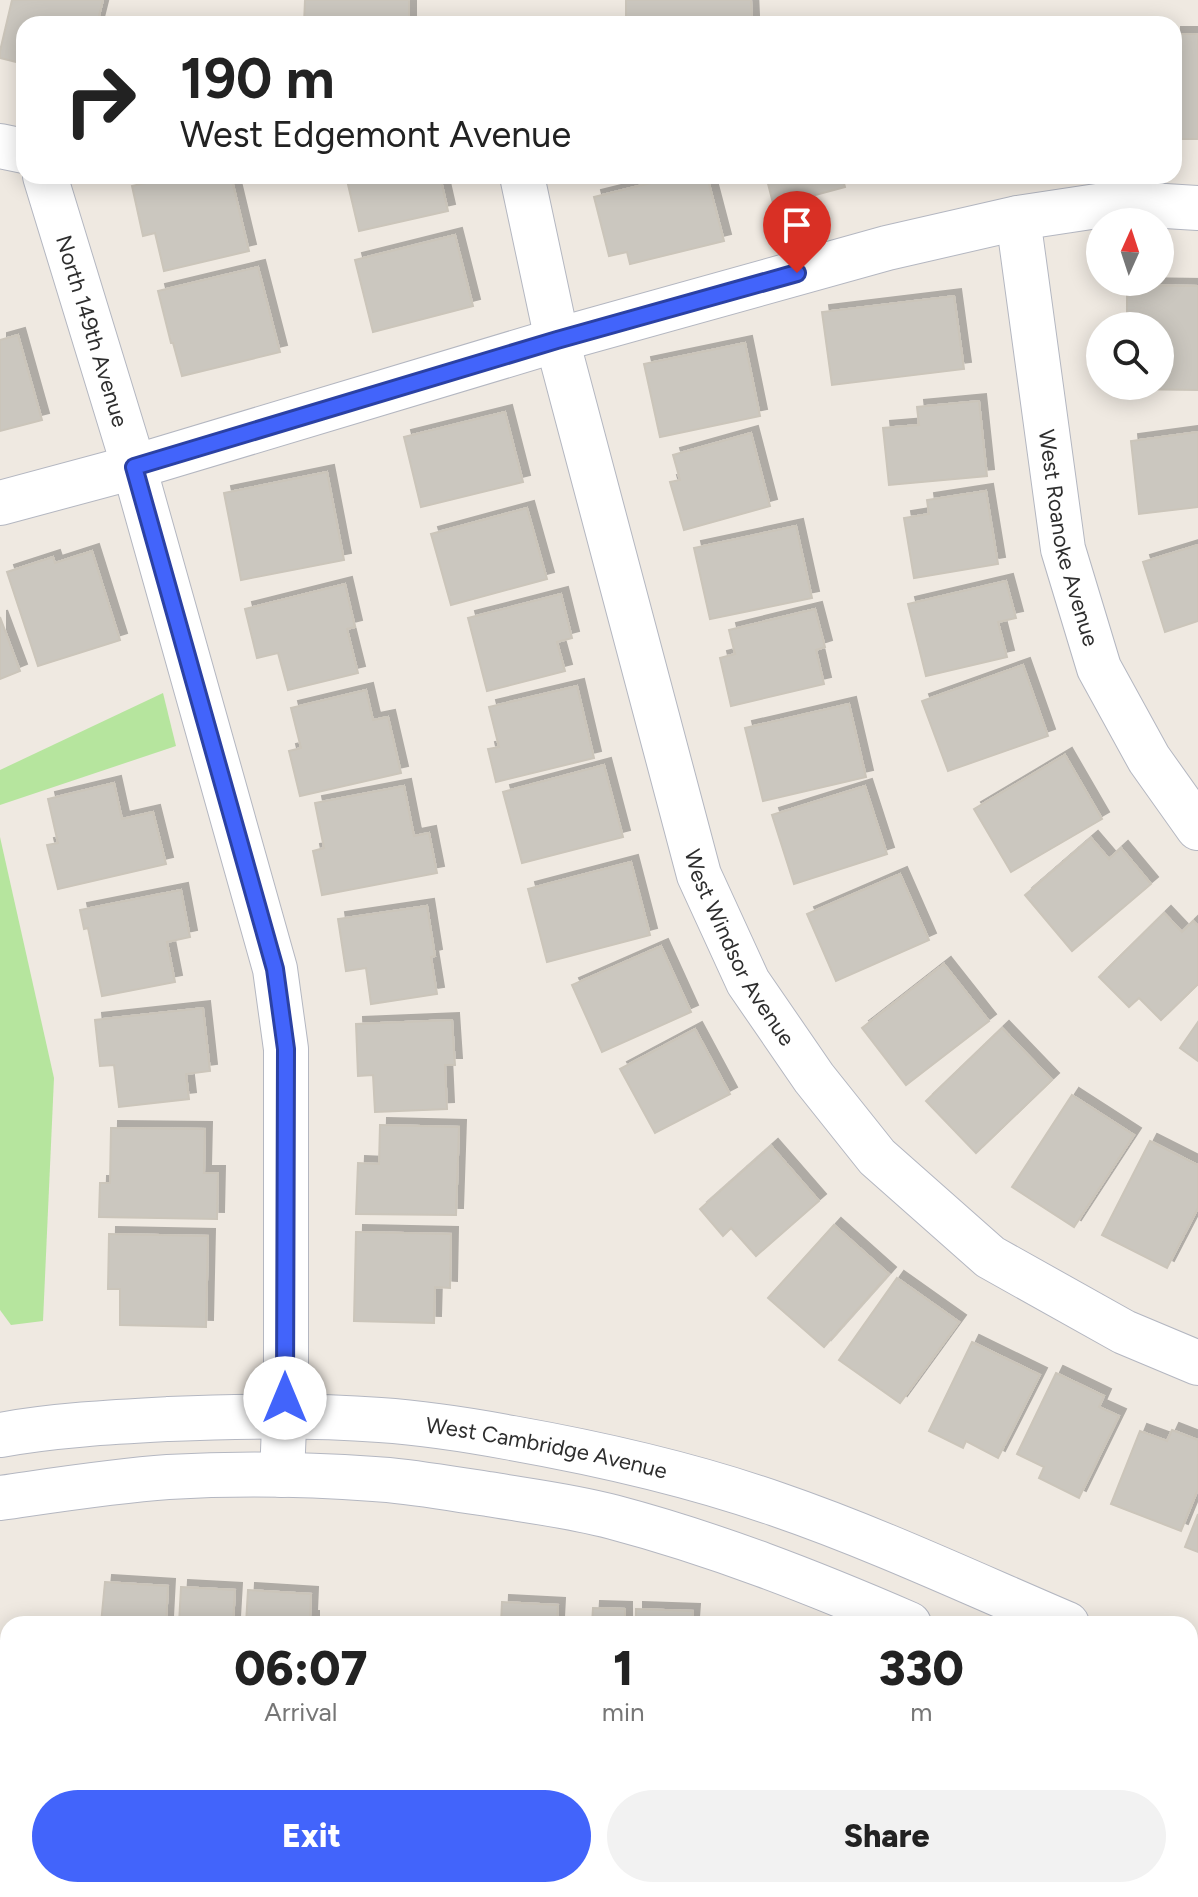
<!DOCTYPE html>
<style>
body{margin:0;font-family:Figtree,sans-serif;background:#f2f2f2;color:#222;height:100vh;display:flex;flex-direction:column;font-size:30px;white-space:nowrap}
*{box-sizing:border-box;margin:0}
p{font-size:26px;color:#767676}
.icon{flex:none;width:44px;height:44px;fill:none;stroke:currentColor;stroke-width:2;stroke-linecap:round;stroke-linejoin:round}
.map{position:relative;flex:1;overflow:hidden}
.drawer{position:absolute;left:0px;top:1616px;width:1198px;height:282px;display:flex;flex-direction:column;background:#fff;border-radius:24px 24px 0 0;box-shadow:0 4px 20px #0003}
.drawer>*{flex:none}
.hud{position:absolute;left:16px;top:16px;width:1166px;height:168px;border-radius:24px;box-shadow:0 4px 20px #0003;background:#fff;color:#222;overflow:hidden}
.needle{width:52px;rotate:3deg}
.buttons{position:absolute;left:1086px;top:208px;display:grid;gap:16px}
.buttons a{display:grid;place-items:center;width:88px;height:88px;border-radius:50%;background:#fff;box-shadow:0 4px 20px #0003;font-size:40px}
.pin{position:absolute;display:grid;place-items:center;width:68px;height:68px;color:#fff;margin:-82px -34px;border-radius:50% 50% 50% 0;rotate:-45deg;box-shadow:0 0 8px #0007}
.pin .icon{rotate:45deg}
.me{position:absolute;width:88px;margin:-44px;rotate:0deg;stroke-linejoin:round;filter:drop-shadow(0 0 6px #0008)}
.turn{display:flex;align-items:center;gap:28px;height:168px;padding:0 32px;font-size:36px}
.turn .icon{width:104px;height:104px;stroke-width:2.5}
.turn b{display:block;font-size:56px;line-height:68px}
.eta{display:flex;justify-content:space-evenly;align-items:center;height:136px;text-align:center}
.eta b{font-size:48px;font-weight:800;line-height:56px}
.button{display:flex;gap:16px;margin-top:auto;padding:16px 32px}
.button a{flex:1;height:92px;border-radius:48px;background:#4264fb;color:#fff;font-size:32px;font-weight:800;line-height:92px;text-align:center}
.button a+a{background:#f2f2f2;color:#222}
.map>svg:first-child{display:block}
.green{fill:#b6e59e}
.building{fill:#cbc7bf;stroke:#cbc5ba;stroke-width:2;filter:url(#shadow)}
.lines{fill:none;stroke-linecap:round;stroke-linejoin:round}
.minor-casing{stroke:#b4b7c1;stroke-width:46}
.minor{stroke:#fff;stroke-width:44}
.route-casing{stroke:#2b41a3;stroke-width:20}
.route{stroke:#4264fb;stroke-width:14}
.labels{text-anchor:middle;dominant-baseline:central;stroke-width:6;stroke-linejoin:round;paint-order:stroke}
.street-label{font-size:22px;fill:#2e2e2e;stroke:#fff}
</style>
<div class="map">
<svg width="1198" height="1897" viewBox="0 0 1198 1897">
<defs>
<filter id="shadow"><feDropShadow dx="7" dy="-7" stdDeviation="0" flood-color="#0004"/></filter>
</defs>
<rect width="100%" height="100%" fill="#efe9e1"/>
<!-- green -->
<g class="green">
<polygon points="163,693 176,746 0,805 0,770"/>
<polygon points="0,837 54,1078 43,1321 11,1325 0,1310"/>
</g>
<!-- building -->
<g class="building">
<polygon points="12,0 103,0 97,24 24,24 24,64 0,58 0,51"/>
<polygon points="305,0 409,0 409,24 304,24"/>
<polygon points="626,0 751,0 752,22 626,24"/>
<rect x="1174" y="34" width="24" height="105"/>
<polygon points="176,176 231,176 249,251 164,271 155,233 143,236 132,186"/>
<polygon points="346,176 440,176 448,211 359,231"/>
<polygon points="679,176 707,176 724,241 630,264 627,252 609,256 594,197"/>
<polygon points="766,176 842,176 845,187 797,200 797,197 773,203"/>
<polygon points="455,235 473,306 373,332 355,260"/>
<polygon points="258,267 280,352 182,376 173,343 171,343 158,291"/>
<polygon points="1127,285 1198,286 1198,390 1126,389 1126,386 1160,386 1160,326 1127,326"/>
<polygon points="954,296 964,369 832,385 822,312"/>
<polygon points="18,335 42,420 0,431 0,340"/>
<polygon points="745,343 760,416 660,437 644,364"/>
<polygon points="979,401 987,476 889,485 883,428 919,425 917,407"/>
<polygon points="505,412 523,482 421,507 404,437"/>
<polygon points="1198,432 1198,507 1139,514 1131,441"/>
<polygon points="751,433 770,506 684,530 670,482 680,480 673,455"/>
<polygon points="327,472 344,560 241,580 224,493"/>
<polygon points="986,491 998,564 914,578 904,518 929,514 927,500"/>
<polygon points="527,508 547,579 451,605 431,534"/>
<polygon points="796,526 812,598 710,619 694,548"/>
<polygon points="1198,545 1198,621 1165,632 1143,562"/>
<polygon points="92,551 120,640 38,666 7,572 53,557 55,563"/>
<polygon points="1006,581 1016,618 998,622 1007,657 926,676 908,604"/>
<polygon points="345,584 355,627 347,629 358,673 288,690 278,653 257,658 245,609"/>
<polygon points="561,594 572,638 557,642 565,671 487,691 468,618"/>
<polygon points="815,609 825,647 816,650 824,684 731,706 720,658 735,654 729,630"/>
<polygon points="0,617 20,671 0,679"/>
<polygon points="1023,665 1048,736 948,771 922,701"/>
<polygon points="577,686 594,758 496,782 488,749 499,747 489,707"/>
<polygon points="366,690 373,720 388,717 401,773 300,796 289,751 301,748 291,708"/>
<polygon points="849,704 866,777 763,801 745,728"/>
<polygon points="1065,755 1102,819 1011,872 974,809"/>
<polygon points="604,765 623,837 522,863 503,792"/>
<polygon points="114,783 122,819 153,812 166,864 58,889 47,845 58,843 48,799"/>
<polygon points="404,786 414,836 429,833 437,873 322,895 313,851 324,848 315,803"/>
<polygon points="865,786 887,854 794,884 772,815"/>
<polygon points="1091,838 1109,859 1121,848 1151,884 1072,951 1025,895"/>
<polygon points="631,862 650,935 547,962 528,889"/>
<polygon points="900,874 929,940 836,981 807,914"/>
<polygon points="181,890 190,937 167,942 175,982 102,996 88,928 84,929 80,910"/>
<polygon points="427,906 435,956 431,957 437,994 371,1004 366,968 346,971 338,919"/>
<polygon points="1164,913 1182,932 1193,921 1198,926 1198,984 1161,1020 1139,998 1129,1007 1099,977"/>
<polygon points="661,946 691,1012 602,1052 572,985"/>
<polygon points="944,964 989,1021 906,1085 862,1028"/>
<polygon points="203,1008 210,1071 186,1074 189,1099 119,1107 114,1065 100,1066 95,1020"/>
<polygon points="452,1020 455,1065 445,1065 447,1109 375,1112 373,1075 358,1076 356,1024"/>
<polygon points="1198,1022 1198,1061 1180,1048"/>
<polygon points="1002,1028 1052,1080 976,1153 926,1101"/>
<polygon points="695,1029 730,1094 655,1133 620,1069"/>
<polygon points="1072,1095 1134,1135 1074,1227 1012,1187"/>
<polygon points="380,1125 459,1127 456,1215 356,1214 358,1163 379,1164"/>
<polygon points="111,1128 205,1129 204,1173 218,1173 217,1219 99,1217 100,1183 110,1183"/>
<polygon points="1150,1141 1198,1165 1198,1208 1167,1268 1102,1235"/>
<polygon points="771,1146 819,1201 756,1256 731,1228 723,1236 700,1209"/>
<polygon points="834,1225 889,1274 824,1347 768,1298"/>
<polygon points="356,1232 451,1234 450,1288 435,1287 434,1323 354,1321"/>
<polygon points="109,1234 208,1236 206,1327 120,1325 120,1289 108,1289"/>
<polygon points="897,1278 959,1322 900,1403 839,1360"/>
<polygon points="972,1342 1040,1375 998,1458 966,1441 963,1448 929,1431"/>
<polygon points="1056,1373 1104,1396 1099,1407 1119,1416 1079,1498 1039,1478 1044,1467 1017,1454"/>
<polygon points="1172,1430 1198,1440 1198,1489 1181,1531 1111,1504 1140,1431 1167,1441"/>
<polygon points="1198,1514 1198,1552 1185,1547"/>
<polygon points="105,1582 168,1586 166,1624 101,1624"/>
<polygon points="181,1587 235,1590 233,1624 179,1624"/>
<polygon points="248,1590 311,1594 310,1618 312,1618 312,1624 246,1624"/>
<polygon points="502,1602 558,1605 557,1624 501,1624"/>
<polygon points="593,1608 625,1609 625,1624 592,1624"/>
<polygon points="636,1609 693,1611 692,1624 636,1624"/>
<polygon points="0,1640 8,1641 8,1679 0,1679"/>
<rect x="0" y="1787" width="8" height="68"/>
<polygon points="88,1890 125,1890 125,1891 151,1893 150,1897 87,1897"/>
<rect x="165" y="1890" width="53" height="7"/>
<polygon points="233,1890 299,1890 298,1897 232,1897"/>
<polygon points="412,1890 467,1892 467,1897 412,1897"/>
<polygon points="547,1890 598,1890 597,1897 547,1897"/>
<rect x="627" y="1890" width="38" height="7"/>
<polygon points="1094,1890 1131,1890 1131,1897 1093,1897"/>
</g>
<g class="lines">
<!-- minor casing -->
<g class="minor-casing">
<g id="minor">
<polyline points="0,146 24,151"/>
<path id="s1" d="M45,176l89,291 141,502 11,80v330l-4,96"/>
<path id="s2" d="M522,176l35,164 142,535 49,107 66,96 63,79 113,100 134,75 74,31"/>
<path id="s3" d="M1018,218l45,331 36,119 50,91 49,69"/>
<polyline points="0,503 134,467 557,340 887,248 1018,218 1117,203 1198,208"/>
<path id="s4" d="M0,1435c55,-10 113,-13 169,-16 70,-3 141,-4 211,1 44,3 89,10 132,18 90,16 178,36 264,66 99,34 195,79 291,120"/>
<path d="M0,1498c56,-8 112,-17 168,-21 68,-4 138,-3 206,2 38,2 76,10 114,15 42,7 84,12 125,23 102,27 199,65 296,107"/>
<polyline points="1190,1676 1198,1679"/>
<polyline points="1190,1738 1198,1741"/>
<polyline points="349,1897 349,1890"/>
<polyline points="881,1897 881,1890"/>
</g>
</g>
<!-- minor -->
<use href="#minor" class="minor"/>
</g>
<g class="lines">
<!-- route casing -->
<g class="route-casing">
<polyline id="route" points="285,1398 286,1049 275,969 134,467 557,340 797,273"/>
</g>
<!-- route -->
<use href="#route" class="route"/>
</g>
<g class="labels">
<!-- street labels -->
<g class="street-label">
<text stroke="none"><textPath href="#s1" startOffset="162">North 149th Avenue</textPath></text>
<text stroke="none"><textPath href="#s3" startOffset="324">West Roanoke Avenue</textPath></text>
<text stroke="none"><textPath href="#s2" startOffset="804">West Windsor Avenue</textPath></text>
<text stroke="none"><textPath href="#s4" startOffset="550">West Cambridge Avenue</textPath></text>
</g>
</g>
</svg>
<div class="buttons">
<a><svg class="needle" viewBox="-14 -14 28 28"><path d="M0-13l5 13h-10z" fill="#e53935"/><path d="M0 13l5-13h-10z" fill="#767676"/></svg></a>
<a><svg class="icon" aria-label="search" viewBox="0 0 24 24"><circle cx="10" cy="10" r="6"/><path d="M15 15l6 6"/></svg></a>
</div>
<div class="pin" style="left:797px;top:273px;background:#d93025"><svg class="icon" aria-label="arrive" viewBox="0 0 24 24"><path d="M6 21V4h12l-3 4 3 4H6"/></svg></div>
<svg class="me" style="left:285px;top:1398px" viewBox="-20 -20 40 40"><circle r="19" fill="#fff"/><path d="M0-13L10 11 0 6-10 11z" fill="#4264fb"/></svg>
<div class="hud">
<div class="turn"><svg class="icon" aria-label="right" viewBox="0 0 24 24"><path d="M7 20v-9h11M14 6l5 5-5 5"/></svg><div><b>190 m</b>West Edgemont Avenue</div></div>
</div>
<section class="drawer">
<div class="eta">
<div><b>06:07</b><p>Arrival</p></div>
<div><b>1</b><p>min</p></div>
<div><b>330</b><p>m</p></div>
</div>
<div class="button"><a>Exit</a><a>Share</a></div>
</section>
</div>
